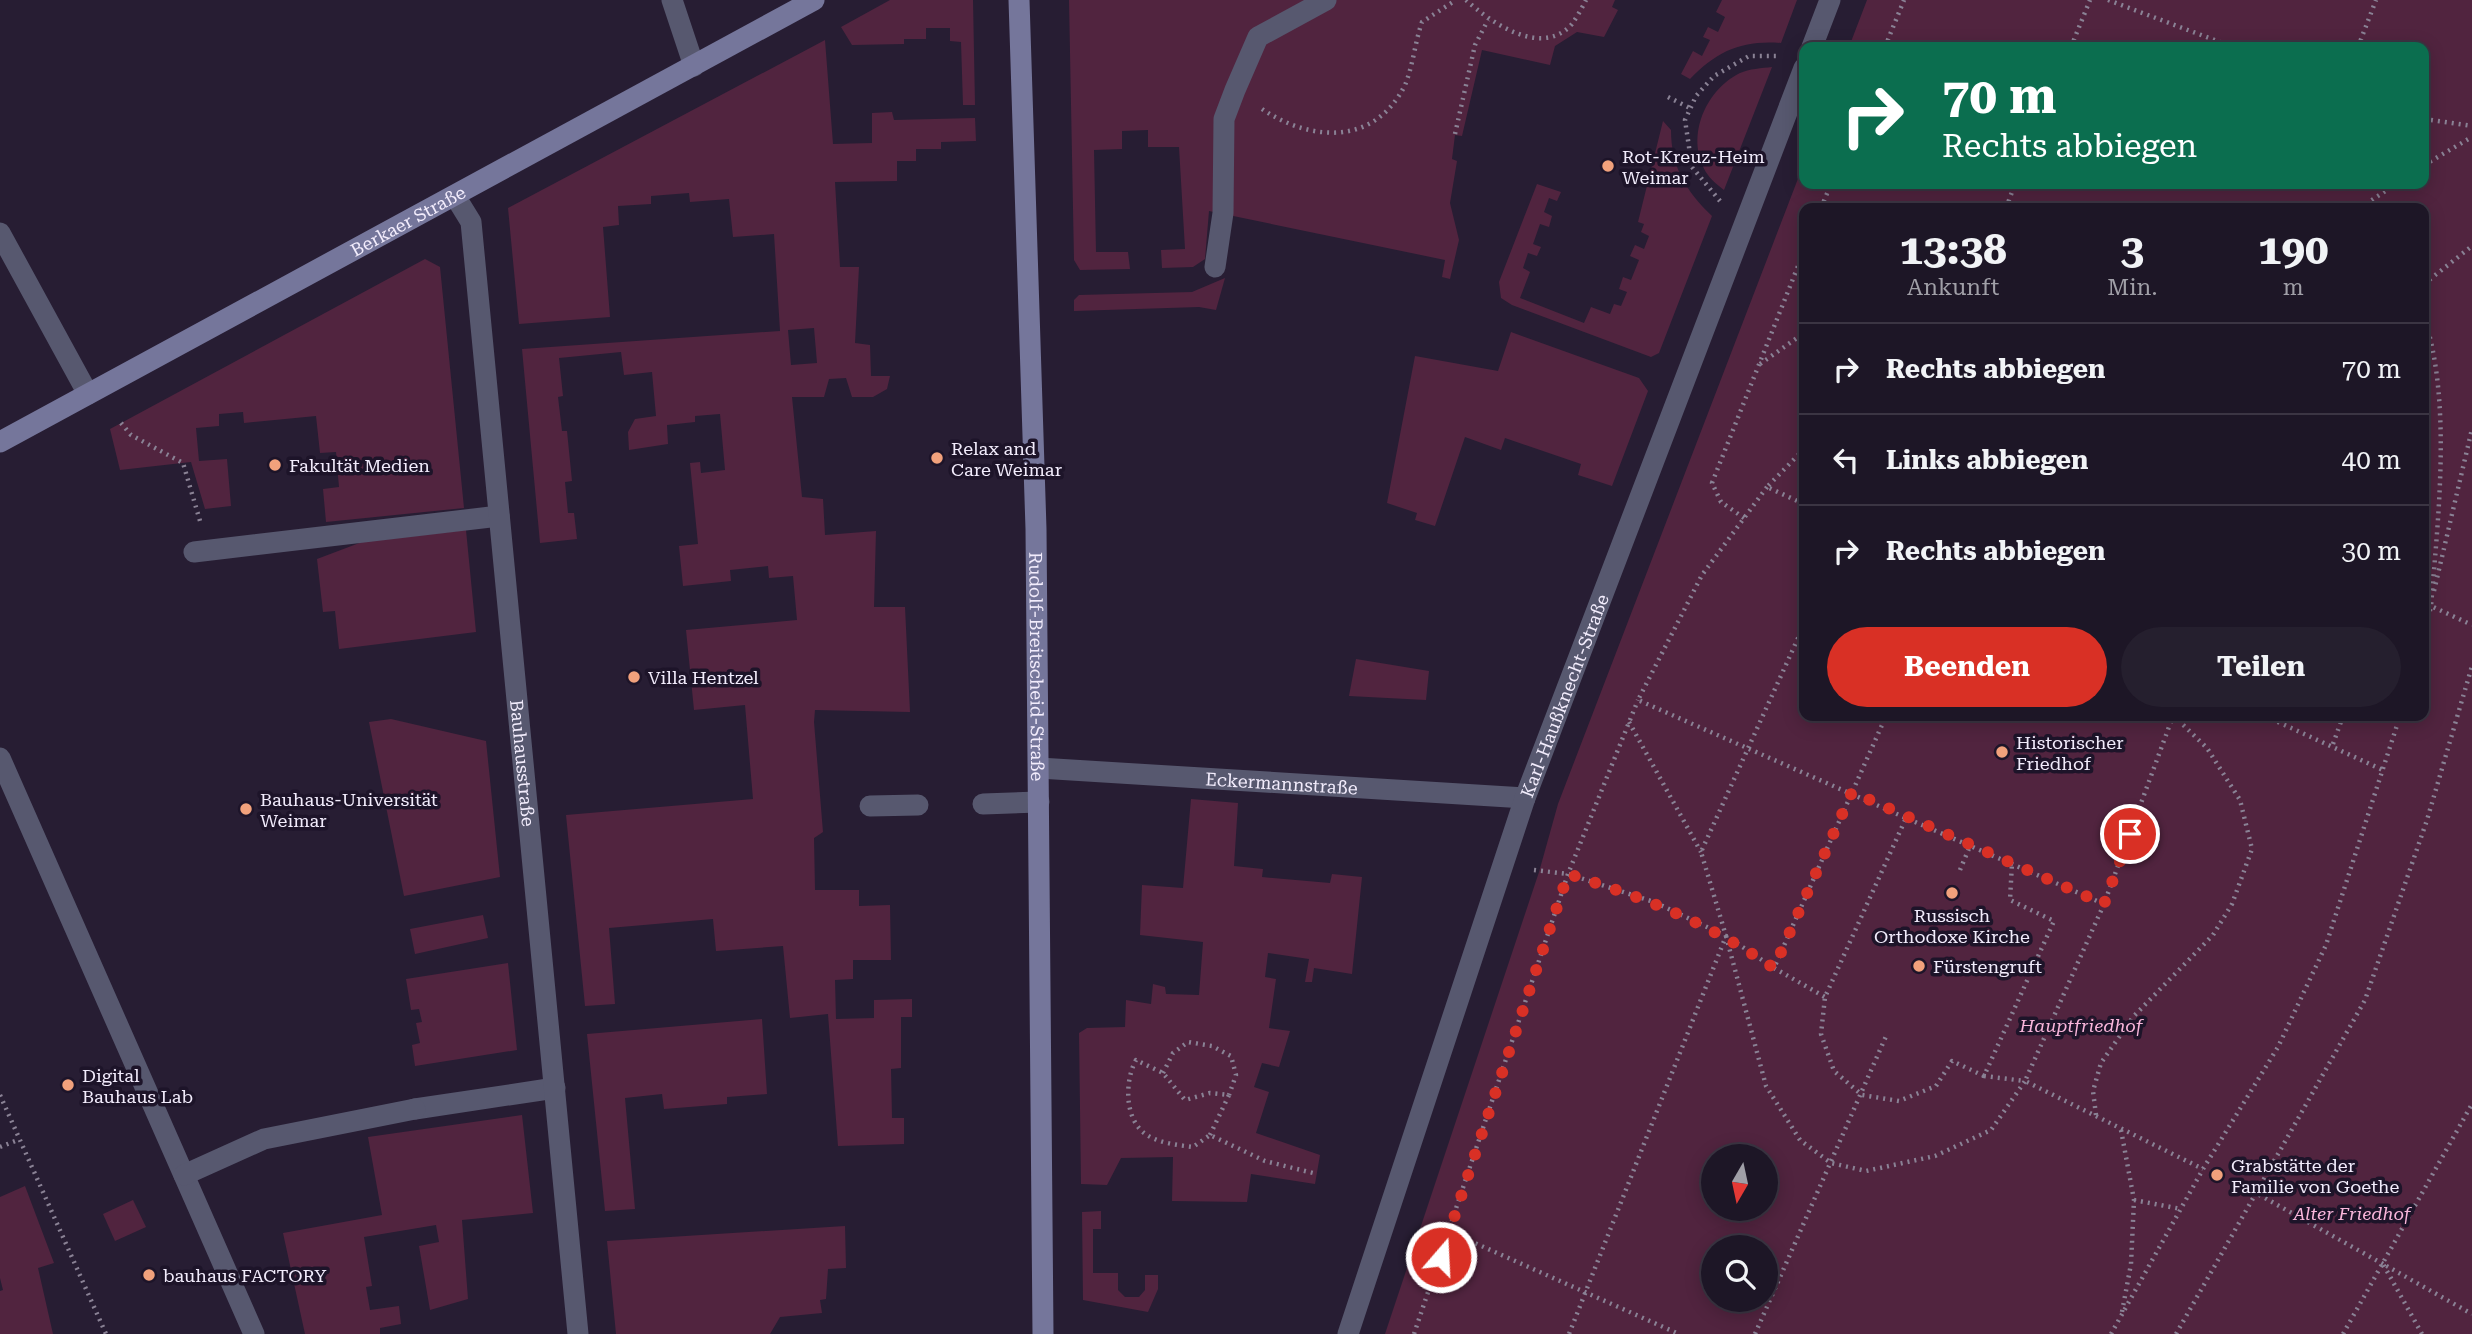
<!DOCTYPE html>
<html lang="de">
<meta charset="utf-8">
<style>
body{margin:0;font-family:"Roboto Serif",serif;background:#251f2e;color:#f1f3f6;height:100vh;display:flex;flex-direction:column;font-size:26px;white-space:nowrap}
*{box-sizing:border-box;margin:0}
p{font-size:23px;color:#a09fa7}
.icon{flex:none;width:38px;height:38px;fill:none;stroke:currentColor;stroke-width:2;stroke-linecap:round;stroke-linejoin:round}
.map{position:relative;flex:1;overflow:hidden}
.details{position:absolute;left:1799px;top:203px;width:630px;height:518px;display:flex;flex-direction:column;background:#1d1626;border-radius:14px;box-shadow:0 4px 18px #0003,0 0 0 2px #3b3543}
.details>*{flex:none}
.hud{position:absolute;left:1799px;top:42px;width:630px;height:147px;border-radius:14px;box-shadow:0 4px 18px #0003,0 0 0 2px #3b3543;background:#0b6e4f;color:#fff;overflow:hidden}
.needle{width:46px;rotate:189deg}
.controls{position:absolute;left:1701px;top:1144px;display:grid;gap:14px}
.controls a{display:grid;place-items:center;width:77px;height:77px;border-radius:50%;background:#1d1626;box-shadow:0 4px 18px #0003,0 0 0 2px #3b3543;font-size:35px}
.pin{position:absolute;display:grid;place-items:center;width:60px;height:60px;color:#fff;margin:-30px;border:4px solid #fff;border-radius:50%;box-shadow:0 2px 7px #0007}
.me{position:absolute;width:77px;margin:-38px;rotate:19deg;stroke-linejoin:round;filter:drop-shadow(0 0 5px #0008)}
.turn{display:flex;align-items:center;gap:24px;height:147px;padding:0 28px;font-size:32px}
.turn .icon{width:91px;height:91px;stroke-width:2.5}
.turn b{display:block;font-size:49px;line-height:60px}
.eta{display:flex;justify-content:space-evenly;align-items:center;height:119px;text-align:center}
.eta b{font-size:42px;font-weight:700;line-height:49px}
.cta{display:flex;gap:14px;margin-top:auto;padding:14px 28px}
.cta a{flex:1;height:80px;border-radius:42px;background:#d93025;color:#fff;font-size:28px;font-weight:700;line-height:80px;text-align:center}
.cta a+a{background:#251f2e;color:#f1f3f6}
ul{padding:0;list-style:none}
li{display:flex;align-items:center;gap:21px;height:91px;padding:0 28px;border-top:2px solid #3b3543}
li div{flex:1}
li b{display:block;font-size:26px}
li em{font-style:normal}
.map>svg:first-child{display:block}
.green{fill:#51243f;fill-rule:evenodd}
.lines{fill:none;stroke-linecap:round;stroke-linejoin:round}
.path{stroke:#8a8295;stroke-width:4.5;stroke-dasharray:2 5;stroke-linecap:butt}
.lane{stroke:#57586f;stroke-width:21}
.street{stroke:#57586f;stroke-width:21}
.secondary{stroke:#75769b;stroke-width:21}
.route{stroke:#d93025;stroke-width:12;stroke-dasharray:0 21.6}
.poi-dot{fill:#f1a17c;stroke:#1d1429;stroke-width:2.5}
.labels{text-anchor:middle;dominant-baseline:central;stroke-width:7;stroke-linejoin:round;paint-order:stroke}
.poi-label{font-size:18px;fill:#f2ecfc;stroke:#1d1429;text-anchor:start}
.street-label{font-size:18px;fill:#f2ecfc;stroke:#1d1429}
.park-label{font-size:18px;font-style:italic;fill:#f9b6db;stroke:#1d1429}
</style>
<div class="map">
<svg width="2472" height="1334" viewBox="0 0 2472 1334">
<rect width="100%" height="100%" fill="#271d33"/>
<!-- green -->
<g class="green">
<polygon points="890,0 973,0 975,105 963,105 961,42 950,41 950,28 926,28 926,39 904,39 904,44 852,45 841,27"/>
<polygon points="1069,0 1615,0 1612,7 1618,10 1604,37 1577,32 1555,46 1550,65 1482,50 1462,136 1455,135 1452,159 1457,161 1450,203 1459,240 1450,279 1442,277 1445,260 1209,211 1205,259 1193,267 1162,268 1161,250 1185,249 1179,147 1148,147 1148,130 1122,131 1122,149 1094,150 1096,252 1128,252 1130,269 1080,270 1074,260"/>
<path d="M1722,0h75l-16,43c-39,-3 -64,8 -91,36l-9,-5 12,-23 9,5 8,-16 -7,-3 5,-10 10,5 7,-15 -9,-5z"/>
<path d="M1867,0h605v1334h-1087l154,-462 19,-68 246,-641v21h620v-137h-575zM1804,208h620v508h-620zM1713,1157h53v52h-53zM1713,1248h53v52h-53z"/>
<path d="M825,40l8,104 39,-1v-30l20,-1 2,8 81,-2 1,23 -35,1v7h-25v12h-19v20l-62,1 5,85h19l-4,76 15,2 1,31h19l-3,13 -14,8h-21l-6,-19 -17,1 -5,18h-32l10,100 21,2 2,36 51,-4 -2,76h31l5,105 -95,-2 -1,12 9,110 -9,6 1,52h44v16l31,-1 1,55h-38v19l-18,1 1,39 38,-1v-18l38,-1v18h-11v51l-10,1 1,49h12v26l-66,2 -10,-132 -38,4 -7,-72 -67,5 -3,-32 -104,9 6,76 -30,2 -19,-191 187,-16 -8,-94 -51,5 -8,-80 111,-10 -4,-44 -24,2 -1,-12 -38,4 1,11 -48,5 -4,-40 19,-2 -8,-81 10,-1 1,11 24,-3 -5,-56 -25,2v6l-28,3 1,19 -39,6 -1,-18 7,-13 21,-3 -4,-44 -28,3 -3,-23 -62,6 4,38 -5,1 4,34h5l5,50 -7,1 3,31h6l3,26 -37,4 -18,-194 258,-18 -6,-97 -41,3 -4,-38 -39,3 -1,-9 -38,3v8l-33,2 1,19 -16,2 7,90 -91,7 -11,-116zM814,328l3,35 -26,2 -3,-35z"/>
<path d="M1772,67l-48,123c-5,-4 -12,-9 -16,-15 -24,-35 -4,-84 32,-102 9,-4 22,-5 32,-6z"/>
<path d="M1663,121l8,9c0,37 15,61 41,86l-53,137 -8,4 -139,-52 -11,-7 -2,-16 38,-98 24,8 -4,9 -8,-3 -5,14 8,4 -3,11 -9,-3 -7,20 8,3 -4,9 -9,-3 -5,15 7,4 -10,26 64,25 7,-16 19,7 4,-10 7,2 6,-14 -8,-3 4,-12 8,3 8,-20 -9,-4 5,-11 9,4 5,-13 -8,-4 3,-8 -6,-2z"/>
<polygon points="425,259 440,267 464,508 326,522 323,489 339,487 336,452 320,453 316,416 244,423 243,412 219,414 219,426 196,428 199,461 227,459 231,506 205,509 191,462 120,470 110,429"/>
<polygon points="1225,278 1216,310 1199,307 1074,311 1074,300 1079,295 1192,292"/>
<polygon points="1511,332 1639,378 1648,391 1612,486 1578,475 1581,464 1505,438 1501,450 1465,437 1435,526 1415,520 1417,513 1387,503 1415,356 1498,371"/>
<polygon points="466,530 476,632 339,649 335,611 323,612 317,559 362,542"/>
<polygon points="1356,659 1429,671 1426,700 1349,696"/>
<polygon points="391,719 486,741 500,877 404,896 369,722"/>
<polygon points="1191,799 1238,803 1234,866 1263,869 1262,877 1330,883 1332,874 1362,877 1352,974 1314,968 1312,982 1305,982 1309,959 1268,953 1265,977 1276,979 1269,1028 1290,1031 1279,1067 1262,1063 1254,1087 1269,1092 1256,1133 1320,1155 1315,1184 1251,1174 1247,1202 1172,1201 1173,1157 1121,1158 1107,1185 1081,1184 1079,1033 1087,1028 1125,1027 1126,1000 1151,1004 1153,984 1165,987 1166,994 1199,995 1203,942 1140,935 1142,885 1183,888"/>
<polygon points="483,915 488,938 415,954 410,929"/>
<polygon points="508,963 517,1050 415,1066 412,1045 420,1043 416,1023 422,1022 419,1009 411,1010 406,979"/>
<polygon points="762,1019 767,1094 727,1097 727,1104 664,1109 662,1094 625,1098 635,1209 605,1211 587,1034"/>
<polygon points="522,1115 533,1213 462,1220 468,1299 430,1310 419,1246 439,1242 436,1225 364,1237 372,1286 366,1287 370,1310 399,1306 401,1324 380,1328 380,1334 305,1334 283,1233 382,1215 368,1137"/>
<polygon points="25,1186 54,1263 38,1268 53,1334 0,1334 0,1291 3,1290 0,1278 0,1197"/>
<polygon points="133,1200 146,1227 115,1241 103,1214"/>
<polygon points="1101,1211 1101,1229 1093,1229 1093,1273 1118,1273 1118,1290 1125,1297 1139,1297 1145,1290 1145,1275 1158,1275 1158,1289 1148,1312 1083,1300 1082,1212"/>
<polygon points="845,1226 846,1268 828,1269 826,1299 820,1300 822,1313 780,1317 770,1334 616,1334 607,1241"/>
</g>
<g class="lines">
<!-- path -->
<g class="path">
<path d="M1466,0c25,23 76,58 106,24 5,-7 10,-16 14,-24"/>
<polyline points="2108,0 2233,47"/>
<polyline points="1885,47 1904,0"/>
<polyline points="2071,47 2090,0"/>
<polyline points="2358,47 2376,0"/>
<polyline points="1668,97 1690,108"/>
<path d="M1262,109c49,33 113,37 143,-24 8,-19 10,-43 17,-63l34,-22"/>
<polyline points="2424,119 2472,126"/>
<polyline points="1455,134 1475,45 1488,20"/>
<polyline points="2424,165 2472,137"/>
<polyline points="1720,201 1692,167 1685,120 1696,96 1714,76 1749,56 1776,56"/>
<polyline points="1821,208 1831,184"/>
<polyline points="2006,208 2015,184"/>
<polyline points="2360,208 2396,184"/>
<polyline points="2424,284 2472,246"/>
<path d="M2424,317c28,83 14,202 7,289l41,19"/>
<polyline points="1760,364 1804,333"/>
<polyline points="121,423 131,435 183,463 200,521"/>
<polyline points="1804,449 1767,487 1804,504"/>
<polyline points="1767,487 1702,575 1638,700 1906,818"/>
<polyline points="1744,518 1721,502 1712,483 1804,251"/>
<polyline points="2434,591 2472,429"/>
<polyline points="1804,625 1701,852 1726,936 1774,968 1886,716"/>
<polyline points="2424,631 2431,607"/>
<polyline points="2265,716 2385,771"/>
<polyline points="1629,722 1701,852"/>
<polyline points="2333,744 2343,716"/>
<polyline points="1534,870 1568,874 1654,902 1726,936 1569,1334"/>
<polyline points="1960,870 1970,846"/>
<polyline points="2104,904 2025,1081 2203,1169"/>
<polyline points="1726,936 1766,1086 1800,1140 1831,1163 1866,1171 1935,1156 1991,1130 2025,1081 1984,1076 2054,921 2010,900 2012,863"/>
<polyline points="1774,968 1825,997"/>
<polyline points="1163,1073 1173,1053 1188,1042 1212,1046 1231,1056 1236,1075 1229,1095"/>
<polyline points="1984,1076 1952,1061 1936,1086 1899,1101 1862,1095 1834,1071 1821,1034 1825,997 1906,818 2104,904 2173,716"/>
<polyline points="0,1095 106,1334"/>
<polyline points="2096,1115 2093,1091 2101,1063 2133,1017 2213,935 2232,904 2252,849 2240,800 2207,748 2174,716"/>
<polyline points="2121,1130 2134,1200 2131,1264 2122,1312"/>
<path d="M1210,1135l19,-40 -19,-2 -25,7 -22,-27 -27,-13c-11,20 -12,57 8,73 13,10 33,12 49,14l17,-12 55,26 52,13"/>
<polyline points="0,1147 18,1140"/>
<polyline points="2134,1200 2181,1209"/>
<polyline points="1450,1232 1679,1334"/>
<polyline points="2383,1264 2256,1193 2365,1000 2427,820 2472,666"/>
<polyline points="1414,1334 1568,874 1638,700"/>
<polyline points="1755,1334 1887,1034"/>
<polyline points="2111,1334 2203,1169 2278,1047 2326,945 2400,716"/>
<polyline points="2176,1334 2256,1193"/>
<polyline points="2343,1334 2472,1104"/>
<polyline points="2422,1334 2383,1264 2472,1314"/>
</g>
<!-- lane -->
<g class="lane">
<polyline points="1215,267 1223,213 1224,119 1235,90 1258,37 1326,0"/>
<polyline points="194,552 499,516"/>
<polyline points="983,804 1039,802"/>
<polyline points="870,806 918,805"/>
<polyline points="415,1109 555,1088"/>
</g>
<!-- street -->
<g class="street">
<polyline points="672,0 694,66"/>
<polyline points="1812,47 1830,0"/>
<path id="s1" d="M455,196l16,26 107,1112"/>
<polyline points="0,233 88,394"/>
<polyline points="0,758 254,1334"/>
<path id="s2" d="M1039,768l486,30"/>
<polyline points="184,1175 264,1139 415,1109"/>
<path id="s3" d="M1348,1334l177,-536 279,-730"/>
</g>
<!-- secondary -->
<g class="secondary">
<path id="s4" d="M1019,0l17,529 7,805"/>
<path id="s5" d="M0,442l814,-442"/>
</g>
</g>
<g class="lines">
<!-- route -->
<path class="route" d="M1441,1257l127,-383c80,25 136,47 206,94l78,-176 252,112 26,-70"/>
</g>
<!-- markers -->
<g class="poi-dot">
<circle cx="1608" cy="166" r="7"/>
<circle cx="937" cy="458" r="7"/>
<circle cx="275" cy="465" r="7"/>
<circle cx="634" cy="677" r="7"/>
<circle cx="2002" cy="752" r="7"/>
<circle cx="246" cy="809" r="7"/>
<circle cx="1952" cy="893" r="7"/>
<circle cx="1919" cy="966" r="7"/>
<circle cx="68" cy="1085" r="7"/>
<circle cx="2217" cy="1175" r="7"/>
<circle cx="149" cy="1275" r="7"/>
</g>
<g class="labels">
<!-- poi labels -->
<g class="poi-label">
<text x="1622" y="156">Rot-Kreuz-Heim<tspan x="1622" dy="21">Weimar</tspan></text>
<text x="951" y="448">Relax and<tspan x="951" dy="21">Care Weimar</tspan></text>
<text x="289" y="465">Fakultät Medien</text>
<text x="648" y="677">Villa Hentzel</text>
<text x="2016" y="742">Historischer<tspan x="2016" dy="21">Friedhof</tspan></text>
<text x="260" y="799">Bauhaus-Universität<tspan x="260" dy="21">Weimar</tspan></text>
<text x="1952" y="915" text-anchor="middle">Russisch<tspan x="1952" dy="21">Orthodoxe Kirche</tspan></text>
<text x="1933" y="966">Fürstengruft</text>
<text x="82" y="1075">Digital<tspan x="82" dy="21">Bauhaus Lab</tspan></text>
<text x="2231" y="1165">Grabstätte der<tspan x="2231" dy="21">Familie von Goethe</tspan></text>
<text x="163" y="1275">bauhaus FACTORY</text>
</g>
<!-- street labels -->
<g class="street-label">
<text stroke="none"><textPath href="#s5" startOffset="464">Berkaer Straße</textPath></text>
<text stroke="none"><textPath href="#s4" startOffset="667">Rudolf-Breitscheid-Straße</textPath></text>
<text stroke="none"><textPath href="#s3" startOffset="674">Karl-Haußknecht-Straße</textPath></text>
<text stroke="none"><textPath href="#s1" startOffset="574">Bauhausstraße</textPath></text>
<text stroke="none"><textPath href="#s2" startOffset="243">Eckermannstraße</textPath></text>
</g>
<!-- park labels -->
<g class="park-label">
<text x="2081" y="1025">Hauptfriedhof</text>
<text x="2352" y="1213">Alter Friedhof</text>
</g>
</g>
</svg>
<div class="controls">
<a><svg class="needle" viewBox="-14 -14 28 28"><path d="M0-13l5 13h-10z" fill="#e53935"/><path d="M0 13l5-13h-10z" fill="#a09fa7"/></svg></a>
<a><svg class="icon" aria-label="search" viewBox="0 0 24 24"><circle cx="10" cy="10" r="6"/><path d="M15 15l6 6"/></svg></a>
</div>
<div class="pin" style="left:2130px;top:834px;background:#d93025"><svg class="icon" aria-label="arrive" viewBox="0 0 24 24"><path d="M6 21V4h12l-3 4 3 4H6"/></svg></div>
<svg class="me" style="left:1441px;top:1257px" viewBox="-20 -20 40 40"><circle r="17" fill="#d93025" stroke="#fff" stroke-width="3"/><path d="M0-11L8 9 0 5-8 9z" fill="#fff"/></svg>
<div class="hud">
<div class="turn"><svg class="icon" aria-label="right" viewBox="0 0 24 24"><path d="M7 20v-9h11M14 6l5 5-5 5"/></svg><div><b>70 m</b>Rechts abbiegen</div></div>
</div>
<section class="details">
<div class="eta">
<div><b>13:38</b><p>Ankunft</p></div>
<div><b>3</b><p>Min.</p></div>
<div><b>190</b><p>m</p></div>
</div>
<ul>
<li><svg class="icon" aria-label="right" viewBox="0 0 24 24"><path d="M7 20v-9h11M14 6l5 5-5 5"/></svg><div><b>Rechts abbiegen</b></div><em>70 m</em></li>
<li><svg class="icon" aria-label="left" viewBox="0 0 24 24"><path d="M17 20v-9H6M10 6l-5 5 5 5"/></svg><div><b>Links abbiegen</b></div><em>40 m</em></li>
<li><svg class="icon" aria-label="right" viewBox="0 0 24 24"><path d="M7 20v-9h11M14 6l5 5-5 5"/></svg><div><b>Rechts abbiegen</b></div><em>30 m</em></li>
</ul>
<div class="cta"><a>Beenden</a><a>Teilen</a></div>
</section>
</div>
